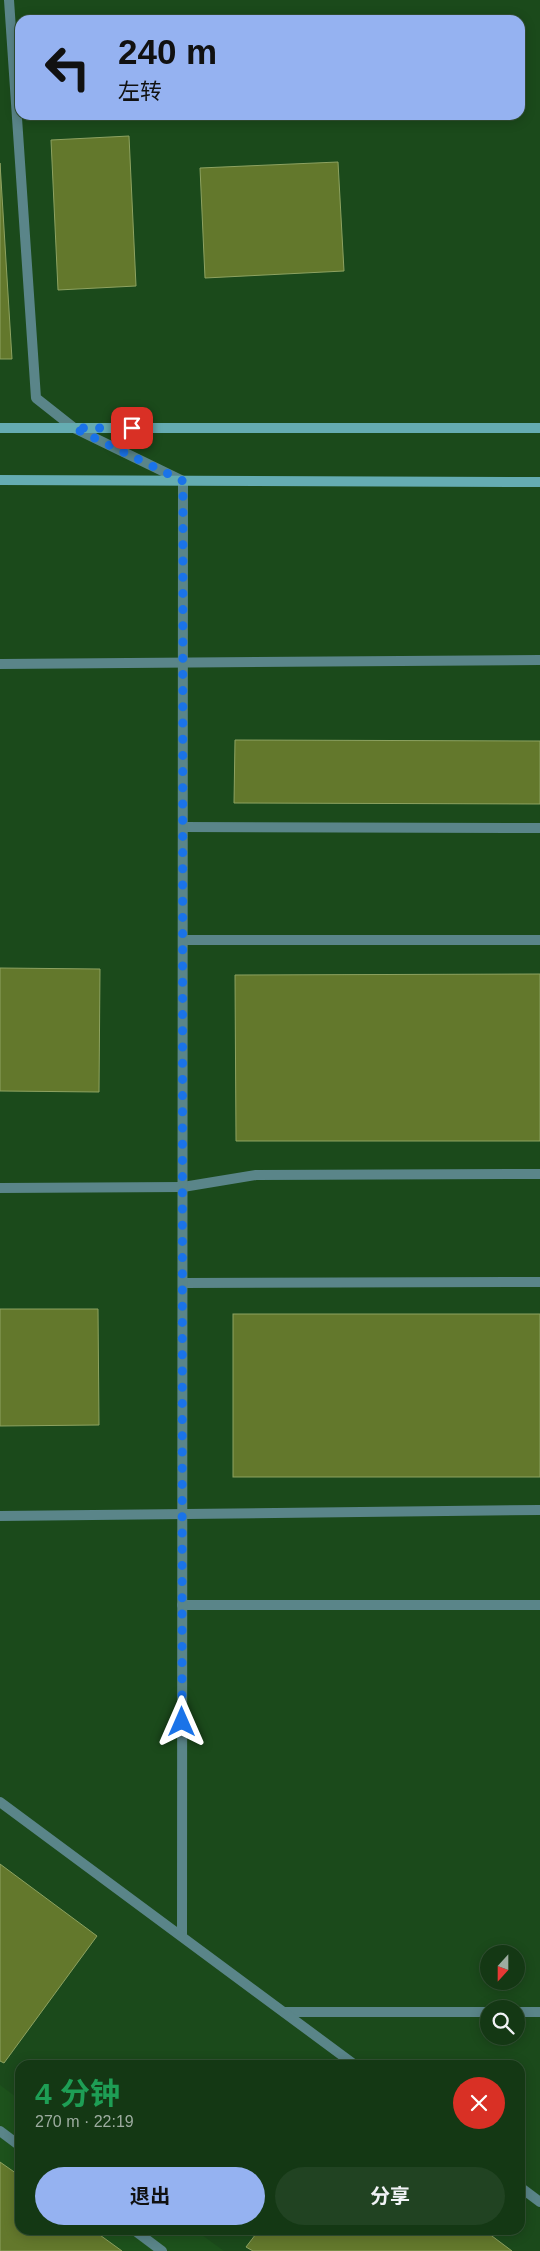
<!DOCTYPE html>
<html lang="zh">
<meta charset="utf-8">
<style>
body{margin:0;font-family:Arial,"Noto Sans SC",sans-serif;background:#214322;color:#f1f3f6;height:100vh;display:flex;flex-direction:column;font-size:19px;white-space:nowrap}
*{box-sizing:border-box;margin:0}
p{font-size:16px;color:#9daca0}
.icon{flex:none;width:28px;height:28px;fill:none;stroke:currentColor;stroke-width:2;stroke-linecap:round;stroke-linejoin:round}
.map{position:relative;flex:1;overflow:hidden}
.drawer{position:absolute;left:15px;top:2060px;width:510px;height:175px;display:flex;flex-direction:column;background:#143814;border-radius:15px;box-shadow:0 2px 12px #0003,0 0 0 1px #335234}
.drawer>*{flex:none}
.top-card{position:absolute;left:15px;top:15px;width:510px;height:105px;border-radius:15px;box-shadow:0 2px 12px #0003,0 0 0 1px #335234;background:#95b2f1;color:#111;overflow:hidden}
.needle{width:32px;rotate:201deg}
.controls{position:absolute;left:480px;top:1945px;display:grid;gap:10px}
.controls a{display:grid;place-items:center;width:45px;height:45px;border-radius:50%;background:#143814;box-shadow:0 2px 12px #0003,0 0 0 1px #335234;font-size:25px}
.pin{position:absolute;display:grid;place-items:center;width:42px;height:42px;color:#fff;margin:-21px;border-radius:10px;box-shadow:0 2px 8px #0006}
.me{position:absolute;width:55px;margin:-28px;rotate:0deg;stroke-linejoin:round;filter:drop-shadow(0 0 4px #0008)}
.turn{display:flex;align-items:center;gap:18px;height:105px;padding:0 20px;font-size:22px}
.turn .icon{width:65px;height:65px;stroke-width:2.5}
.turn b{display:block;font-size:35px;line-height:42px}
.round{display:grid;place-items:center;flex:none;width:52px;height:52px;border-radius:26px;background:#214322}
.overview{display:flex;align-items:center;justify-content:space-between;height:85px;padding:0 20px}
h1{font-size:30px;font-weight:700;line-height:38px;color:#1e9e55}
.action{display:flex;gap:10px;margin-top:auto;padding:10px 20px}
.action a{flex:1;height:58px;border-radius:30px;background:#95b2f1;color:#111;font-size:20px;font-weight:700;line-height:58px;text-align:center}
.action a+a{background:#214322;color:#f1f3f6}
.map>svg:first-child{display:block}
.built{fill:#1d521c}
.building{fill:#63782c;stroke:#8da261}
.lines{fill:none;stroke-linecap:round;stroke-linejoin:round}
.lane{stroke:#5a8589;stroke-width:10}
.street{stroke:#5a8589;stroke-width:10}
.secondary{stroke:#65acb2;stroke-width:10}
.route{stroke:#1a73e8;stroke-width:9;stroke-dasharray:0 16.2}
</style>
<div class="map">
<svg width="540" height="2251" viewBox="0 0 540 2251">
<rect width="100%" height="100%" fill="#1b4a1b"/>
<!-- built -->
<polygon class="built" points="0,2085 20,2100 20,2230 195,2230 224,2251 0,2251"/>
<!-- building -->
<g class="building">
<polygon points="129,136 136,286 58,290 51,140"/>
<polygon points="338,162 344,271 205,278 200,168"/>
<polygon points="0,163 12,359 0,359"/>
<polygon points="235,740 540,741 540,804 234,803"/>
<polygon points="0,968 100,969 99,1092 0,1091"/>
<polygon points="540,974 540,1141 236,1141 235,975"/>
<polygon points="0,1309 98,1309 99,1425 0,1426"/>
<rect x="233" y="1314" width="307" height="163"/>
<polygon points="0,1864 97,1936 4,2063 0,2061"/>
<polygon points="0,2162 20,2176 20,2230 93,2230 122,2251 0,2251"/>
<polygon points="259,2230 484,2230 512,2251 253,2251 246,2247"/>
</g>
<g class="lines">
<!-- lane -->
<g class="lane">
<polyline points="9,0 36,398 74,428"/>
<polyline points="0,664 540,660"/>
<polyline points="183,827 540,828"/>
<polyline points="183,940 540,940"/>
<polyline points="183,1187 256,1175 540,1174"/>
<polyline points="183,1283 540,1282"/>
<polyline points="0,1516 540,1510"/>
<polyline points="182,1605 540,1605"/>
<polyline points="284,2012 489,2012"/>
<polyline points="516,2012 540,2012"/>
<polyline points="0,2131 20,2146"/>
<polyline points="134,2230 162,2251"/>
</g>
<!-- street -->
<g class="street">
<polyline points="74,428 183,481 182,1936"/>
<polyline points="0,1188 183,1187"/>
<polyline points="0,1802 355,2065"/>
<polyline points="520,2187 540,2202"/>
</g>
<!-- secondary -->
<g class="secondary">
<polyline points="0,428 540,428"/>
<polyline points="0,480 540,482"/>
</g>
</g>
<g class="lines">
<!-- route -->
<polyline class="route" points="132,428 74,428 183,481 182,1722"/>
</g>
</svg>
<div class="controls">
<a><svg class="needle" viewBox="-14 -14 28 28"><path d="M0-13l5 13h-10z" fill="#e53935"/><path d="M0 13l5-13h-10z" fill="#9daca0"/></svg></a>
<a><svg class="icon" aria-label="search" viewBox="0 0 24 24"><circle cx="10" cy="10" r="6"/><path d="M15 15l6 6"/></svg></a>
</div>
<div class="pin" style="left:132px;top:428px;background:#d93025"><svg class="icon" aria-label="arrive" viewBox="0 0 24 24"><path d="M6 21V4h12l-3 4 3 4H6"/></svg></div>
<svg class="me" style="left:182px;top:1722px" viewBox="-20 -20 40 40"><path d="M0-17L14 15 0 8-14 15z" fill="#1a73e8" stroke="#fff" stroke-width="4"/></svg>
<div class="top-card">
<div class="turn"><svg class="icon" aria-label="left" viewBox="0 0 24 24"><path d="M17 20v-9H6M10 6l-5 5 5 5"/></svg><div><b>240 m</b>左转</div></div>
</div>
<section class="drawer">
<div class="overview"><div><h1>4 分钟</h1><p>270 m · 22:19</p></div><a class="round" style="background:#d93025;color:#fff"><svg class="icon" aria-label="close" viewBox="0 0 24 24"><path d="M6 6l12 12M18 6L6 18"/></svg></a></div>
<div class="action"><a>退出</a><a>分享</a></div>
</section>
</div>
